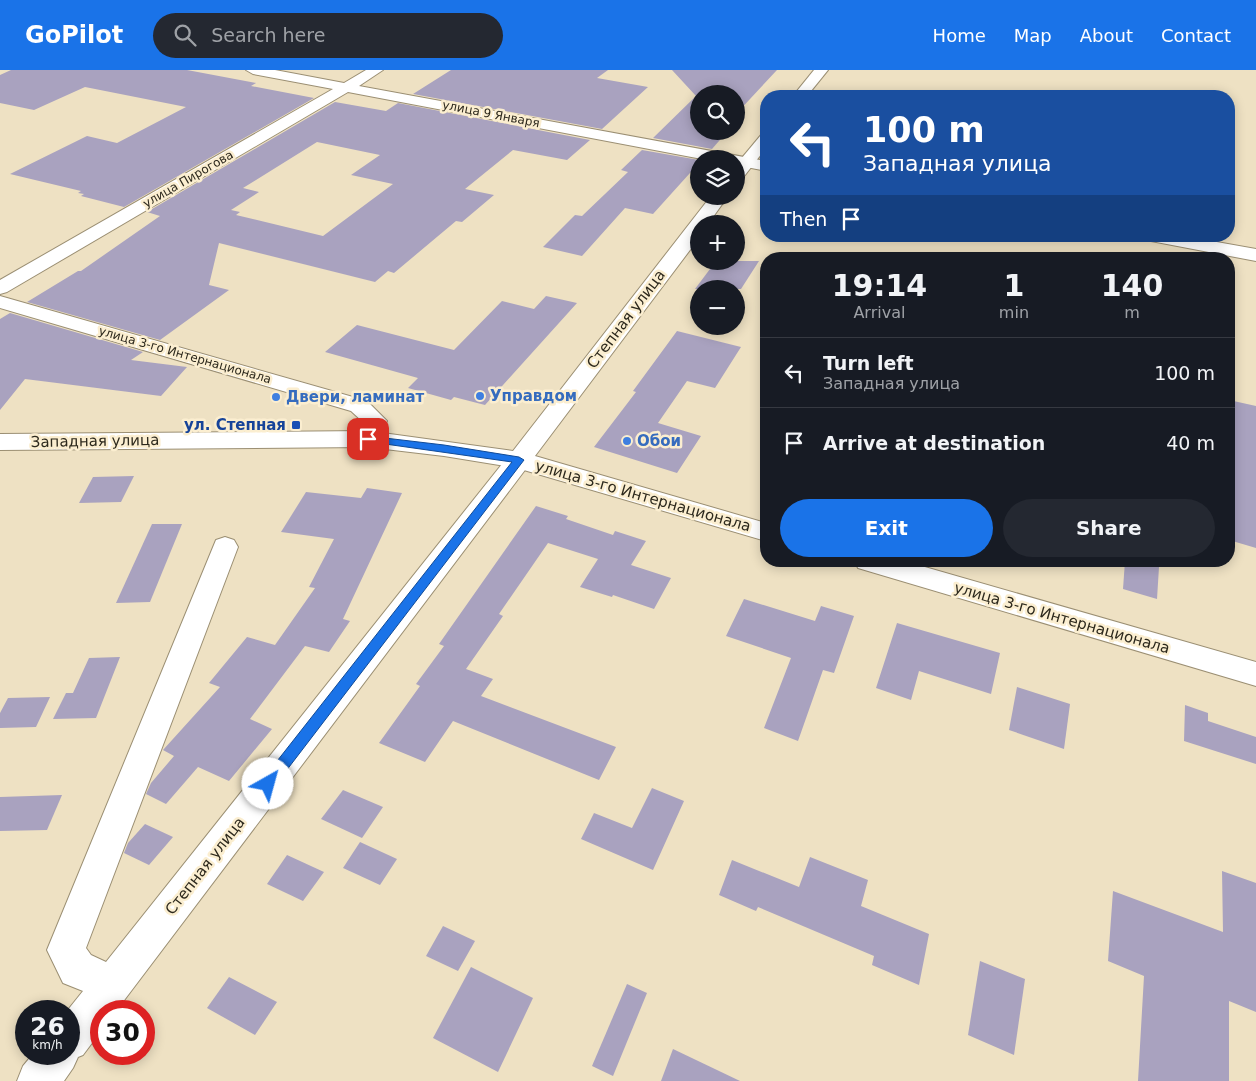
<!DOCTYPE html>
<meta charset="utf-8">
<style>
body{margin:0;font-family:"DejaVu Sans",sans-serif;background:#242831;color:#f1f3f6;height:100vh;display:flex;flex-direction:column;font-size:19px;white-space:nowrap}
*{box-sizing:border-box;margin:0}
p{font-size:16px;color:#9ea1a6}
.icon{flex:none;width:28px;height:28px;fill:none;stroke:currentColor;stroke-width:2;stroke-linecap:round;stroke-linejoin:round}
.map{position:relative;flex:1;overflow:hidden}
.panel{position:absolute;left:760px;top:182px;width:475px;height:315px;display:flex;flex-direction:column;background:#171b24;border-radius:20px;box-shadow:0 2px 12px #0003}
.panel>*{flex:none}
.guide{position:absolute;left:760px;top:20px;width:475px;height:152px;border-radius:20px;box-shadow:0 2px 12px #0003;background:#1a4fa0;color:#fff;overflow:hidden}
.buttons{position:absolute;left:690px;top:15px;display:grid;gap:10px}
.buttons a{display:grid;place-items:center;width:55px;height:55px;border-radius:50%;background:#171b24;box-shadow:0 2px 12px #0003;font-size:25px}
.speed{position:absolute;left:15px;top:930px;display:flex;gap:10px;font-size:25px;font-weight:700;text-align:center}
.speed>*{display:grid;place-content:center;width:65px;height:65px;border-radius:50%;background:#171b24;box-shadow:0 2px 12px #0003;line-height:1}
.speed small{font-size:12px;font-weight:400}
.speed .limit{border:8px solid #d22;background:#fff;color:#111}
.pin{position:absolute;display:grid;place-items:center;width:42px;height:42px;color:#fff;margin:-21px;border-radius:10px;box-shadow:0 2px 8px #0006}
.me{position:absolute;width:55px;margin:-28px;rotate:38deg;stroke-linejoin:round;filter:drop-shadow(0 0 4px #0008)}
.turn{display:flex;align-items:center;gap:18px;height:105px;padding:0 20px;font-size:22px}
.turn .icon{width:65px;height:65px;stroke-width:2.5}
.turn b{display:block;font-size:35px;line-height:42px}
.then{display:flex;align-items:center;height:48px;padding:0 20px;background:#0003;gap:10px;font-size:19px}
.eta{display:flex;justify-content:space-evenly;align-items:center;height:85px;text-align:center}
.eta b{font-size:30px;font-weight:700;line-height:35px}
.cta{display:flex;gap:10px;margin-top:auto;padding:10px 20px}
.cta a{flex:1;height:58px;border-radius:30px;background:#1a73e8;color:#fff;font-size:20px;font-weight:700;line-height:58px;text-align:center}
.cta a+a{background:#242831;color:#f1f3f6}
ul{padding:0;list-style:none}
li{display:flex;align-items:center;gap:15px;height:70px;padding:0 20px;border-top:1px solid #363941}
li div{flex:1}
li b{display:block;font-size:19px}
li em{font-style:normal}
header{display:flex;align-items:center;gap:30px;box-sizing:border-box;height:70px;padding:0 25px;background:#1a73e8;color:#fff}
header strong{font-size:24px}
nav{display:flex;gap:28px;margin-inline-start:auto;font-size:18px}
.search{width:350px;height:45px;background:#242831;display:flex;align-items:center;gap:12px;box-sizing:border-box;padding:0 18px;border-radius:28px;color:#9ea1a6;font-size:19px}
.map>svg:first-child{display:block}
.building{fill:#a9a2bf;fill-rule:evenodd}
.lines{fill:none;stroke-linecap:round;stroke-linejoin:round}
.street-casing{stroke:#9b8f73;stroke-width:2}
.secondary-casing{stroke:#9b8f73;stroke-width:2}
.street{fill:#fff;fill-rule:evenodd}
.secondary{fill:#fff;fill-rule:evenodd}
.route{fill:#1a73e8;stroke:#114b97}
.shop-dot{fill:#3f7fe0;stroke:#fbeed0;stroke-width:2}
.transit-dot{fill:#1a4fb4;stroke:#fbeed0;stroke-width:2}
.labels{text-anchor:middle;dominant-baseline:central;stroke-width:5;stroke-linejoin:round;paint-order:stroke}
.far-street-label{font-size:12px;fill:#2d291d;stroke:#fbeed0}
.street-label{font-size:15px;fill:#2d291d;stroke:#fbeed0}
.shop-label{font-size:15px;font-weight:bold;fill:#366cbe;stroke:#fbeed0;text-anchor:start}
.transit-label{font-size:15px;font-weight:bold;fill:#164399;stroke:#fbeed0;text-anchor:end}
</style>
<header>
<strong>GoPilot</strong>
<div class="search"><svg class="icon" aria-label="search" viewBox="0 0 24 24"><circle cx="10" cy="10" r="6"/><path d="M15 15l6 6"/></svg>Search here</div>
<nav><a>Home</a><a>Map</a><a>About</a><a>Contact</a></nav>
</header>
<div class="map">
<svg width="1256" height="1011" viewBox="0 0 1256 1011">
<rect width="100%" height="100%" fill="#eee1c3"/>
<!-- building -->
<g class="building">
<polygon points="11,0 187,0 256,13 251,16 314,28 124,137 81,126 84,124 78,123 81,121 10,104 87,66 117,73 186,37 85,17 34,40 0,33 0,5"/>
<polygon points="451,0 608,0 597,8 648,17 602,59 413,24"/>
<polygon points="672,0 777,0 736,44 736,24 699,24 699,61 726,63 712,79 653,68 696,26"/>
<path d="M335,32l51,9 12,-8 192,37 -23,20 -54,-10 -48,39 29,6 -32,27 -6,-1 -62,52 -6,-2 -13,11 -156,-39 -10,42 20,5 -69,50 -133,-38 51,-31h3l79,-55 -13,-4zM317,72l63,13 -29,20 42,9 -70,52 -87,-21 4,-3 -9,-2 28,-18 -16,-4z"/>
<polygon points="642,80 699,90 699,93 653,144 625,138 582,186 543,177 575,145 582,146 628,102 621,100"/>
<polygon points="716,191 759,191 741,219 695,219"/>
<polygon points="546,226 577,233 485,335 454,327 451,330 408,318 418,308 325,282 357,255 454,280 502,231 534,239"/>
<polygon points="10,243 143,282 131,290 187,297 161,326 25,309 0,340 0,249"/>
<polygon points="677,261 741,277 715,318 687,311 658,353 701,366 677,403 594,377 636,322 633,321"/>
<polygon points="1229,330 1256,336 1256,478 1229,470 1229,429 1233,430 1232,361 1229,361"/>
<polygon points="134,406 121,432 79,433 93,407"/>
<polygon points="367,418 402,423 343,549 350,551 329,582 305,576 250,649 272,659 229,711 198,697 166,734 146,724 151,713 174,686 163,680 220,617 209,613 247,567 275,575 315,518 309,517 334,469 281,462 306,422 361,428"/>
<polygon points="536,436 568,446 566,449 613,465 615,461 646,471 631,495 671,508 654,539 613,525 612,527 580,517 598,489 548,473 499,544 503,546 466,599 493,609 481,626 616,677 599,710 453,651 425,692 379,673 420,616 416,614 444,576 439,574"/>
<polygon points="152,454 182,454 150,532 116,533"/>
<polygon points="1125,491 1139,491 1159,497 1157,529 1123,519"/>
<polygon points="744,529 815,551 821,536 854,546 834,603 823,600 798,671 764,658 791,588 726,566"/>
<polygon points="897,553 1000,583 991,624 919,601 911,630 876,618"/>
<polygon points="120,587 96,648 53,649 66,623 73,623 89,588"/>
<polygon points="1017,617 1070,634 1064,679 1009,660"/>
<polygon points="50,627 36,657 0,658 0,643 8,628"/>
<polygon points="1185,635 1208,643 1208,651 1256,667 1256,694 1184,671"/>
<polygon points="652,718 684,731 653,800 581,769 594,743 632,758"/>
<polygon points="343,720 383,737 362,768 321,749"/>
<polygon points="62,725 47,760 0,761 0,727"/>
<polygon points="145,754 173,767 149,795 124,783 128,773"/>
<polygon points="360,772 397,789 380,815 343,798"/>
<polygon points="287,785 324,802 303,831 267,814"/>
<polygon points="810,787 868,810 861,836 929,864 919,915 872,895 874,886 758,837 756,841 719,825 732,790 799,817"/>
<polygon points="1222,801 1256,813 1256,942 1229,931 1229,1011 1138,1011 1144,906 1108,891 1113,821 1223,862"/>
<polygon points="443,856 475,871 458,901 426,886"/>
<polygon points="980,891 1025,909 1014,985 968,965"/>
<polygon points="471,897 533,928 498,1002 433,968"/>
<polygon points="229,907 277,932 255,965 207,938"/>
<polygon points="627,914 647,923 613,1006 592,996"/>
<polygon points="673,979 740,1011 661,1011"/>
</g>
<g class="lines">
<!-- street casing -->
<g class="street-casing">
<g id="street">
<polygon points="246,0 275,0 344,13 366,0 383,0 359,16 766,91 766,101 736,95 736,89 702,89 348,22 7,222 0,224 0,210 333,19 253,4"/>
<polygon points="1142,166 1183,166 1256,179 1256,191 1151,171 1145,170"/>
<polygon points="0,226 367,331 387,351 376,374 368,377 360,374 356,369 363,352 351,341 0,238"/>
<polygon points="519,382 528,384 531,390 528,396 116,941 101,941 101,961 83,985 78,987 73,998 64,1011 17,1011 23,996 33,984 69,984 69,941 67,941 83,921 63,913 47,880 216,470 225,467 234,470 238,477 86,878 91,885 106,892 510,384"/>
</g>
</g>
<!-- secondary casing -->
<g class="secondary-casing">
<g id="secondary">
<polygon points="814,0 828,0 807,26 793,26"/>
<polygon points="766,63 766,78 742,109 736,111 736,95 761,65"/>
<polygon points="711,126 728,126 708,154 699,154 699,168 535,386 766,453 766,471 517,398 444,386 368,377 0,380 0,364 368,361 513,381"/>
<polygon points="855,491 904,491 1256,592 1256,616 858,498"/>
</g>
</g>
<!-- street -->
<use href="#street" class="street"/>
<!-- secondary -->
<use href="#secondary" class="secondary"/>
</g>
<!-- route -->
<polygon class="route" points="368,366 444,375 519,387 524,390 273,718 268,720 263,718 261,714 263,709 512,392 364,371 364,367"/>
<!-- markers -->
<g class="shop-dot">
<circle cx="480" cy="326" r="5"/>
<circle cx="276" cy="327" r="5"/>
<circle cx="627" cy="371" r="5"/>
</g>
<rect class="transit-dot" x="291" y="350" width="10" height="10" rx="2.5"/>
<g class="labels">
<!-- far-street labels -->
<g class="far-street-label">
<text transform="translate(491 44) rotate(11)">улица 9 Января</text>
<text transform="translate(188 109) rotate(-30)">улица Пирогова</text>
<text transform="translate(185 285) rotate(16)">улица 3-го Интернационала</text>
</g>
<!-- street labels -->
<g class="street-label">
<text transform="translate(626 249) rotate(-53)">Степная улица</text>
<text transform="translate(95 371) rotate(-1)">Западная улица</text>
<text transform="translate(643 426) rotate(16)">улица 3-го Интернационала</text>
<text transform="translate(1062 548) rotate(16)">улица 3-го Интернационала</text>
<text transform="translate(205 796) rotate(-52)">Степная улица</text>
</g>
<!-- shop labels -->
<g class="shop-label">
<text x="490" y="326">Управдом</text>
<text x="286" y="327">Двери, ламинат</text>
<text x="637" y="371">Обои</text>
</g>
<!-- transit labels -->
<g class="transit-label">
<text x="286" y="355">ул. Степная</text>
</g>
</g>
</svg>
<div class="buttons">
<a><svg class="icon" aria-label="search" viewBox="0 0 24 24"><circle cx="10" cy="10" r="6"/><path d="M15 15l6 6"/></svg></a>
<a><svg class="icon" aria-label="layers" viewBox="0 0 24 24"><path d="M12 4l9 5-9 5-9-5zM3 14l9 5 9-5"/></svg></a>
<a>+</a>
<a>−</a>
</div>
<div class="speed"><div>26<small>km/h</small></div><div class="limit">30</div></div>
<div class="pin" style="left:368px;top:369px;background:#d93025"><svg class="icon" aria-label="arrive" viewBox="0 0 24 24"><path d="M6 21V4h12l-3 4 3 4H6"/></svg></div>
<svg class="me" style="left:268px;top:714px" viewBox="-20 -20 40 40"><circle r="19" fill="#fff"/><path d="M0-13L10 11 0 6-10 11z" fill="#1a73e8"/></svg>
<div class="guide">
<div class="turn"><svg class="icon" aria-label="left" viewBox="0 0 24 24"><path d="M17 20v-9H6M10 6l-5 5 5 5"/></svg><div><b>100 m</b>Западная улица</div></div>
<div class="then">Then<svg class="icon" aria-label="arrive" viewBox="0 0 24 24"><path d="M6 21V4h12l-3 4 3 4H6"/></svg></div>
</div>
<section class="panel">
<div class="eta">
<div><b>19:14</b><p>Arrival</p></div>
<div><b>1</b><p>min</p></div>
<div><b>140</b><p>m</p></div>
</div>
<ul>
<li><svg class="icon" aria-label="left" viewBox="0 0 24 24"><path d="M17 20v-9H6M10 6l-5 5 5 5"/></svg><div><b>Turn left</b><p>Западная улица</p></div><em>100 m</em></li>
<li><svg class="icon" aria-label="arrive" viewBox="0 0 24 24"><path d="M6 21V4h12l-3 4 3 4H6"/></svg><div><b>Arrive at destination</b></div><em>40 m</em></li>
</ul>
<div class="cta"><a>Exit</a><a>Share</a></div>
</section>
</div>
